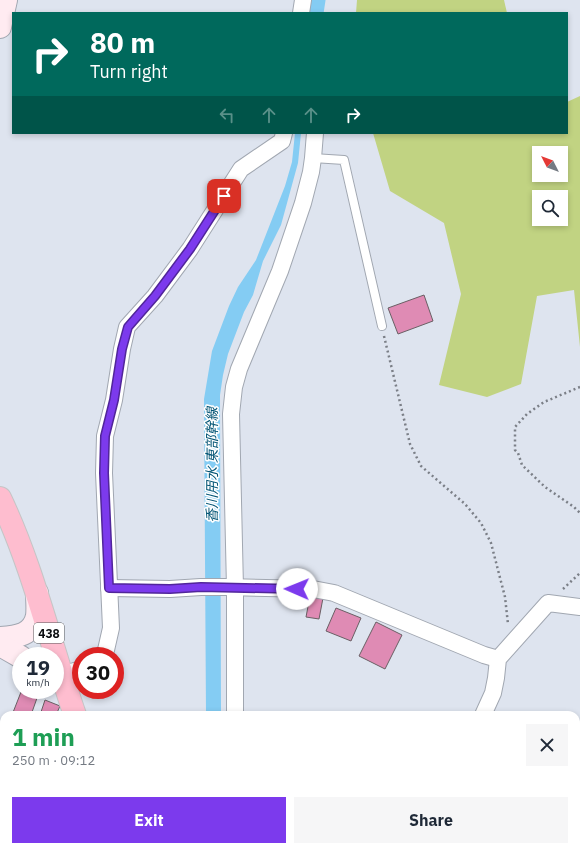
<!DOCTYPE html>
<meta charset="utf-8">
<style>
body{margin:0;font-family:"IBM Plex Sans","Noto Sans JP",sans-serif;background:#f6f6f7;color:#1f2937;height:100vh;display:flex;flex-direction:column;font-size:15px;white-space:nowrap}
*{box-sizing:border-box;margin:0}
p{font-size:13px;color:#747a83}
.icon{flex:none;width:22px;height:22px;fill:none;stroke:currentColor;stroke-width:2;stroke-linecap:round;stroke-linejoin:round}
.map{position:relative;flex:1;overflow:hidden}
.sheet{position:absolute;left:0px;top:711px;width:580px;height:140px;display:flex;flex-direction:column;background:#fff;border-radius:12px 12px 0 0;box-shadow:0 2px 6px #0003}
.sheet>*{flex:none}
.hud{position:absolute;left:12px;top:12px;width:556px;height:122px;border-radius:0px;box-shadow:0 2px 6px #0003;background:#00695c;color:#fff;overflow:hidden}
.needle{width:26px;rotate:312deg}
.controls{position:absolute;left:532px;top:146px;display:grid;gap:8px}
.controls a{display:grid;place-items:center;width:36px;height:36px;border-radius:0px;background:#fff;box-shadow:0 2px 6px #0003;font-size:20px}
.speed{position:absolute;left:12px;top:647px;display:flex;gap:8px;font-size:20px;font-weight:700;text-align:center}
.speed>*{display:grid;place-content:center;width:52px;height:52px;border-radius:50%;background:#fff;box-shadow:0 2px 6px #0003;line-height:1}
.speed small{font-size:10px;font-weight:400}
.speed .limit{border:6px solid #d22;background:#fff;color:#111}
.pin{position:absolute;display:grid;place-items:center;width:34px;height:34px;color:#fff;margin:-17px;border-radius:8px;box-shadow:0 2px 6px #0006}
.me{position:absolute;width:44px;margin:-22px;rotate:271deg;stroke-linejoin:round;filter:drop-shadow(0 0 3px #0008)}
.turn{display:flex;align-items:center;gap:14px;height:84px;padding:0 12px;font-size:18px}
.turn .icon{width:52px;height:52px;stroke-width:2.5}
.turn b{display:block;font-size:28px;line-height:34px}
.lanes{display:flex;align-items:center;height:38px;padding:0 12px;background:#0003;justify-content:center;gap:20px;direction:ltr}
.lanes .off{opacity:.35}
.round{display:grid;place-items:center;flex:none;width:42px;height:42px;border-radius:0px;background:#f6f6f7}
.headline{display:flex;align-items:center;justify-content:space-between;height:68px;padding:0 12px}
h1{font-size:24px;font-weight:700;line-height:30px;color:#1e9e55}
.action{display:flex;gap:8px;margin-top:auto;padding:8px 12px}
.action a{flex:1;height:46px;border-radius:0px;background:#7c3aed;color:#fff;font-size:16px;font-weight:700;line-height:46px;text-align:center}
.action a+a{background:#f6f6f7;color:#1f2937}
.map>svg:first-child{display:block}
.green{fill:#c1d382;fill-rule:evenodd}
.water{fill:#84ccf3}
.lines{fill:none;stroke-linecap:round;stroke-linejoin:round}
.canal{stroke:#84ccf3;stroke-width:17}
.building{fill:#df8bb4;stroke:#6a5f64}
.lane-casing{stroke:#a1a7b1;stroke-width:10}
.street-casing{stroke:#a1a7b1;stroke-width:18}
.secondary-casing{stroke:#a1a7b1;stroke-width:24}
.highway-casing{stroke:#c5c5c6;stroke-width:24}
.path{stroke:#7b7f87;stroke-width:2.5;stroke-dasharray:2 3;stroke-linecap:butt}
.lane{stroke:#fff;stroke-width:8}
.street{stroke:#fff;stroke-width:16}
.secondary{stroke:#ffebf1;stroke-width:22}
.highway{stroke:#febdcf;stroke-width:22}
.route-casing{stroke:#51269a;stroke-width:10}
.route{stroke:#7c3aed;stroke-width:7}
.labels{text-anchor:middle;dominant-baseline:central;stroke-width:3;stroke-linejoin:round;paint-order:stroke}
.shield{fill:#fff;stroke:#555658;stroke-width:1}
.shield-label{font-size:12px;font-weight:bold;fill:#0c0e11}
.water-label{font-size:14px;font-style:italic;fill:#035575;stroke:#fff}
</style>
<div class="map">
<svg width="580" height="851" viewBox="0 0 580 851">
<rect width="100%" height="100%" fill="#dee4ef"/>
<!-- green -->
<g class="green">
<polygon points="357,0 504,0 507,13 356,13"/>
<path d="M580,96v251l-6,-57 -37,6 -16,88 -34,13 -48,-12 22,-91 -17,-71 -54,-32 -17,-58h194v-31zM539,153h22v22h-22zM539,197h22v22h-22z"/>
</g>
<!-- water -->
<g class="water">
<polygon points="295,133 301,133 298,163 281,225 263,261 253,295 244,312 228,354 223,375 220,395 221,715 206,715 204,399 212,351 229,306 238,287 256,260 285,186 292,162"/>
<rect x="207" y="847" width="15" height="4"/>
</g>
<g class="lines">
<!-- canal -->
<polyline class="canal" points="315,13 317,0"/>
</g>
<!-- building -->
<g class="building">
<polygon points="424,295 433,321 398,334 388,308"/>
<polygon points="310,596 323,598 319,619 306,617"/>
<polygon points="336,608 361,618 351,641 326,631"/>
<polygon points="376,622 402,635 385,669 359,656"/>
<polygon points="21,692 37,698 31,715 12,715"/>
<polygon points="45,700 60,706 56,715 40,715"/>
</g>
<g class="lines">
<!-- lane casing -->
<g class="lane-casing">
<polyline id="lane" points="313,158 344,160 382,326"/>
</g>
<!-- street casing -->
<g class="street-casing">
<g id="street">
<polyline points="301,13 303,0"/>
<polyline points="109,588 170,589 201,587 225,587 313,589 334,593 484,655 498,659"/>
<polyline points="102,656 106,650 111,628 104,473 105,436 114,400 122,349 127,327 155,296 190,249 241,169 282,141 284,133"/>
<polyline points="62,675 81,669"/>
<polyline points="235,715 235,588 231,414 234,387 239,369 280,271 303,203 311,172 313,158 315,133"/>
<polyline points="483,715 493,693 496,678 498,659 548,603 580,607"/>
<polyline points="235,847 235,851"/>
<polyline points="521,847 527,851"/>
</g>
</g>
<!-- secondary casing -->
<g class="secondary-casing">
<g id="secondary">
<polyline points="0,27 6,0"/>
<path d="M0,638c17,-1 33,-3 37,-22 1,-7 0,-16 0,-23"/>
<polyline points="0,645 21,657"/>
</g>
</g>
<!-- highway casing -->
<g class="highway-casing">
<g id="highway">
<path d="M0,498c33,69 50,145 75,217"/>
<polyline points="119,847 121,851"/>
</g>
</g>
<!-- path -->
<g class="path">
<polyline points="384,336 410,444 421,466 465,504 481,523 491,543 505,597 508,624"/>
<polyline points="580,387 544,402 527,414 515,427 515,450 518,453 522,465 545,487 574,507 580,513"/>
<polyline points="563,589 580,573"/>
</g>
<!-- lane -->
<use href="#lane" class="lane"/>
<!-- street -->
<use href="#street" class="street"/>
<!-- secondary -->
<use href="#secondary" class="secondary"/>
<!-- highway -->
<use href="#highway" class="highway"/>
</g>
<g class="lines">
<!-- route casing -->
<g class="route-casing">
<polyline id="route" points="224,196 190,249 155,296 128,327 122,349 114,400 105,436 104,473 109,588 170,589 201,587 297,589"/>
</g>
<!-- route -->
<use href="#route" class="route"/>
</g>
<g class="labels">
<!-- shield labels -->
<rect class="shield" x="34" y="623" width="30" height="20" rx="3"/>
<g class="shield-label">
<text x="49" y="633">438</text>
</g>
<!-- water labels -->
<g class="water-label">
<text transform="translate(212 465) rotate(-90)">香川用水 東部幹線</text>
</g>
</g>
</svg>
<div class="controls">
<a><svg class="needle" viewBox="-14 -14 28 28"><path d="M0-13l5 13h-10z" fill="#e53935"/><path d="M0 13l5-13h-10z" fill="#747a83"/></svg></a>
<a><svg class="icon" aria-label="search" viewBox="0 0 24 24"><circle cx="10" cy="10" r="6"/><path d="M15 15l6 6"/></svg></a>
</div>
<div class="speed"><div>19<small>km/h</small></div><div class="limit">30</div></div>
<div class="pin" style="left:224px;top:196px;background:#d93025"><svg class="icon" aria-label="arrive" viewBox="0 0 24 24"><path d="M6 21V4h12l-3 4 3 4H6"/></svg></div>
<svg class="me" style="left:297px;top:589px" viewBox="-20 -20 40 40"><circle r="19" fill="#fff"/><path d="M0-13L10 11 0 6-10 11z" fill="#7c3aed"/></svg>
<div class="hud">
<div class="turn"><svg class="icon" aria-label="right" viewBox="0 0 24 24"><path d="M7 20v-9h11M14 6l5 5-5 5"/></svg><div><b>80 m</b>Turn right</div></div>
<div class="lanes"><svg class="icon off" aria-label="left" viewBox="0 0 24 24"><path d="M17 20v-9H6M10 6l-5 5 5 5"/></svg><svg class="icon off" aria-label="ahead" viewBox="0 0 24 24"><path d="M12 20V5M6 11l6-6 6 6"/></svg><svg class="icon off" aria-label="ahead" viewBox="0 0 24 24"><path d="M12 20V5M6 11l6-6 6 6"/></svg><svg class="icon" aria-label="right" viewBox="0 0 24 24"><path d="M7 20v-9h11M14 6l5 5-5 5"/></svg></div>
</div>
<section class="sheet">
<div class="headline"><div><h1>1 min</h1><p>250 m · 09:12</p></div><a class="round"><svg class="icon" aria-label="close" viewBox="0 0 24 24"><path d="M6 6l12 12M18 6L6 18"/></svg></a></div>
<div class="action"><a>Exit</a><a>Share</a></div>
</section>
</div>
